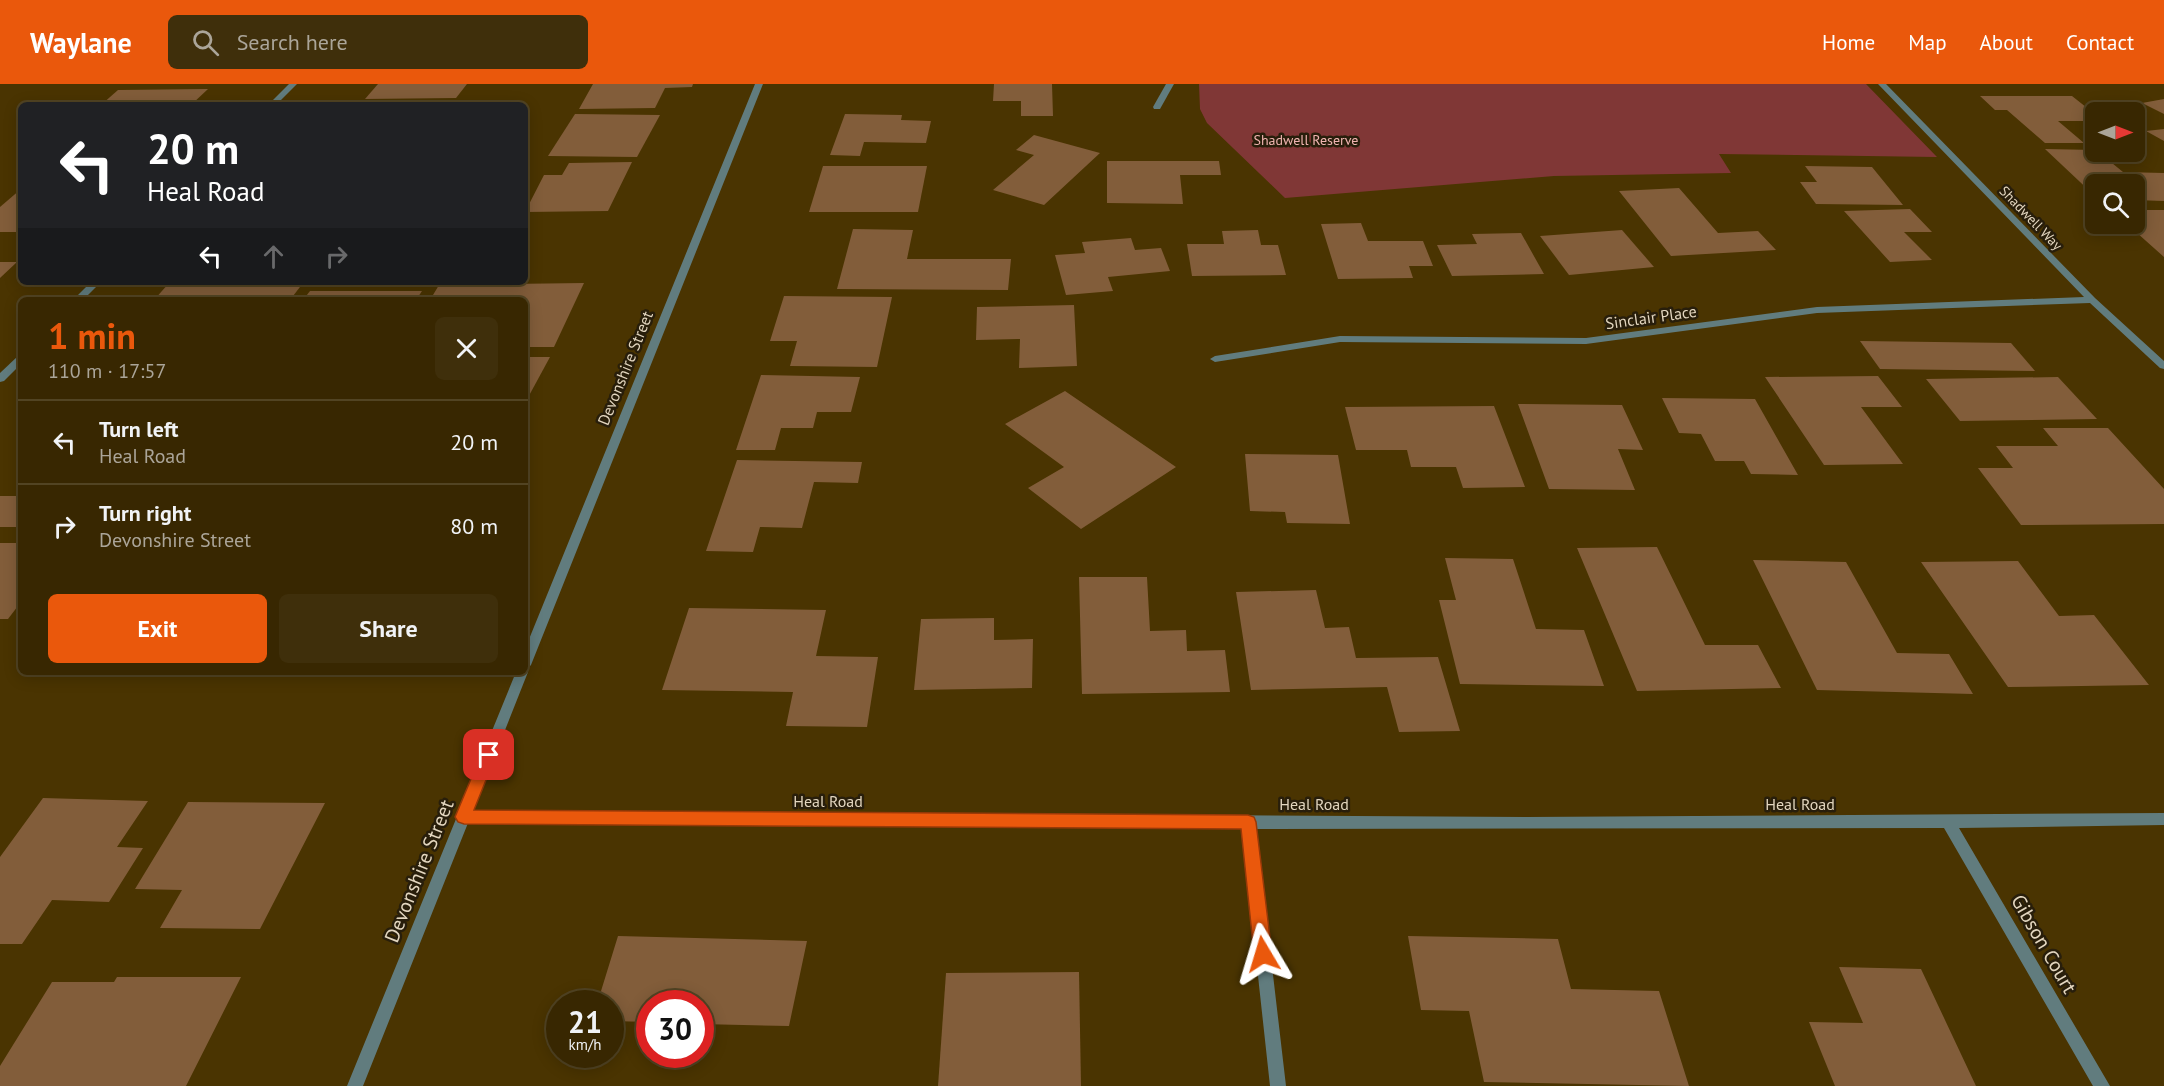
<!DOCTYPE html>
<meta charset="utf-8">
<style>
body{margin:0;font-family:"PT Sans",sans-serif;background:#3f2f0b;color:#f1f3f6;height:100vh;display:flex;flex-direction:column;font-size:22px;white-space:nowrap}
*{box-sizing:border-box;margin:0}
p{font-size:20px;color:#aba599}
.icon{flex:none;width:33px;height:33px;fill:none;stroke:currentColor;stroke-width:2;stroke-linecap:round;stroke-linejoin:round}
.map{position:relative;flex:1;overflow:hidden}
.drawer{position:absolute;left:18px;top:213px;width:510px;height:378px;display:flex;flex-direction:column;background:#382701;border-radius:9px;box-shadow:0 3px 15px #0003,0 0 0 2px #524423}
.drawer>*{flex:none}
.hud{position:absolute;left:18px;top:18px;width:510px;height:183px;border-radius:9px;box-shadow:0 3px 15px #0003,0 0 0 2px #524423;background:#202124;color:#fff;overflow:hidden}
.needle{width:39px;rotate:90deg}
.tools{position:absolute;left:2085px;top:18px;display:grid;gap:12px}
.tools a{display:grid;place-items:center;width:60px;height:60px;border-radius:9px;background:#382701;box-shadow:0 3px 15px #0003,0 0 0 2px #524423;font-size:30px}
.speed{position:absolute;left:546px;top:906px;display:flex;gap:12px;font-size:30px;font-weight:700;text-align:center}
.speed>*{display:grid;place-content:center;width:78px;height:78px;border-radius:50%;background:#382701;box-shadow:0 3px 15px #0003,0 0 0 2px #524423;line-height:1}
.speed small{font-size:15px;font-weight:400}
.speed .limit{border:9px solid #d22;background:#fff;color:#111}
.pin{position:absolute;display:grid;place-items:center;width:51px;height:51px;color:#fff;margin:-26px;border-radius:12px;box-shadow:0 3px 9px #0006}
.me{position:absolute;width:66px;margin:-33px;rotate:353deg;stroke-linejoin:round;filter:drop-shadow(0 0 4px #0008)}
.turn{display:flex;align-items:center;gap:21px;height:126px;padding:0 30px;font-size:27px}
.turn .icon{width:78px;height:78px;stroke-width:2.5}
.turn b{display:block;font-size:42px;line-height:51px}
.lanes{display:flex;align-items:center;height:57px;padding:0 30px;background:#0003;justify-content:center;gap:30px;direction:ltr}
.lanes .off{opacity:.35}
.round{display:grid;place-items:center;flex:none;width:63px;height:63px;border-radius:9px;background:#3f2f0b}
.overview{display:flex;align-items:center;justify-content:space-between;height:102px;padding:0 30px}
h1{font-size:36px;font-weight:700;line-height:45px;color:#ea580c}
.action{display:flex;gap:12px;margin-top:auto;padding:12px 30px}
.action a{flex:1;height:69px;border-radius:9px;background:#ea580c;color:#fff;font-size:24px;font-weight:700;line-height:69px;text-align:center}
.action a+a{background:#3f2f0b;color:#f1f3f6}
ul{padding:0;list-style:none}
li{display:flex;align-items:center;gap:18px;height:84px;padding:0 30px;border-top:2px solid #524423}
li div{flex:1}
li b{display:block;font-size:22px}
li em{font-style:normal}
header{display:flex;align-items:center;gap:36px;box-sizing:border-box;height:84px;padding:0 30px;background:#ea580c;color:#fff}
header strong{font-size:28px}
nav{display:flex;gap:33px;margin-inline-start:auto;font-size:21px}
.search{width:420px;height:54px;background:#3f2f0b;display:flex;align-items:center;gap:15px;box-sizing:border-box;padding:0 21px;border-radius:9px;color:#aba599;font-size:22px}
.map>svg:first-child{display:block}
.green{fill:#803736}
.building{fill:#825d3a}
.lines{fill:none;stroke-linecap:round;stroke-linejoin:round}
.minor{fill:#617c7e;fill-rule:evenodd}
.route{fill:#ea580c;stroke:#983908;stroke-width:1.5}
.labels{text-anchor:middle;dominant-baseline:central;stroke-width:5;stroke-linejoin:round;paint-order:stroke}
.far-park-label{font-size:14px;fill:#f0b4b1;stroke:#281e0b}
.far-street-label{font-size:14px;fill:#e3d6bf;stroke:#281e0b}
.street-label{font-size:16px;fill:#e3d6bf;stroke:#281e0b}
.near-street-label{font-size:20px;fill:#e3d6bf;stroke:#281e0b}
</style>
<header>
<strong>Waylane</strong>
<div class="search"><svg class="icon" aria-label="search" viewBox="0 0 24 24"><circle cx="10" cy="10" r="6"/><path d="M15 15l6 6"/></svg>Search here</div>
<nav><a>Home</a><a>Map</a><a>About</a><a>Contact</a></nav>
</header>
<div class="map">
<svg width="2164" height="1002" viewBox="0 0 2164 1002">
<rect width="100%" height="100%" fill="#4a3401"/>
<!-- green -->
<polygon class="green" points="1199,0 1866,0 1937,73 1719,70 1731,89 1554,92 1285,114 1207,39 1200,25"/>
<!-- building -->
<g class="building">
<polygon points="378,0 467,0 456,14 365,15"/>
<polygon points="593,0 693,0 692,3 665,4 655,24 579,25"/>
<polygon points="994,0 1052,0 1053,32 1021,32 1021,17 993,17"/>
<polygon points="208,5 191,21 101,21 118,6"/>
<polygon points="1980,12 2072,12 2096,31 2096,37 2058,37 2084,59 2045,59 2007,26 1995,26"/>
<polygon points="2164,15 2164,30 2142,19"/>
<polygon points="575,30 660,31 637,73 548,72"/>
<polygon points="845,30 902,31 901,36 931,37 926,59 864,58 860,72 830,71"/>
<polygon points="2164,45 2164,57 2146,47"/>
<polygon points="1034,51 1100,69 1044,121 993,106 1034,71 1016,66"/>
<polygon points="2045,65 2096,66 2123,88 2164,89 2164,117 2134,116 2134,100 2096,100 2096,113"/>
<polygon points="1107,77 1219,77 1221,91 1180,91 1183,120 1107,119"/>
<polygon points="632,78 608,127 525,128 544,91 562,91 569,79"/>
<polygon points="823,82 927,82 918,128 809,128"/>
<polygon points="1805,82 1872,83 1903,121 1816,120 1800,98 1817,98"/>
<polygon points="1679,104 1718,149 1758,147 1776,166 1671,172 1619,107"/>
<polygon points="21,105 21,148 0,148 0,123"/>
<polygon points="1910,125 1932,148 1904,148 1932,176 1890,178 1844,127"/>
<polygon points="2134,126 2164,126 2164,173 2127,140 2134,140"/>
<polygon points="1361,139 1368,157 1423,157 1433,182 1409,182 1413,194 1338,195 1321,140"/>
<polygon points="853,145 913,146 907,175 1011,175 1008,206 837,205"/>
<polygon points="1258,146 1261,161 1278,161 1286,191 1192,192 1187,160 1224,160 1222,147"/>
<polygon points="1622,146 1654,183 1569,191 1540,152"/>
<polygon points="1521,149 1544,190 1452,192 1437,161 1477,160 1472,150"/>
<polygon points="1131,154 1135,166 1161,164 1170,187 1108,193 1113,207 1066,211 1055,171 1085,169 1082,158"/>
<polygon points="0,178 17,178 0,194"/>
<polygon points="169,199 303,199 290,216 154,216"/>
<polygon points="584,199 554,263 525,263 525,216 430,216 439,201"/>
<polygon points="310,207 422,207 416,216 303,216"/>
<polygon points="784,212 892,213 877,283 790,282 797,257 770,257"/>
<polygon points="1074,221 1077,282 1019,284 1020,255 976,256 977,223"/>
<polygon points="1860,257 2011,259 2035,287 1880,285"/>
<polygon points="525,273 550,273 525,319"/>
<polygon points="761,291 860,293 851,328 817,328 813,344 781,344 775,366 736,366"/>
<polygon points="1878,292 1902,323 1861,323 1903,380 1824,381 1765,293"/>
<polygon points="2058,293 2097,335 1960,337 1926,295"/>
<polygon points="1065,307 1176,383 1081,445 1028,404 1064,383 1005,340"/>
<polygon points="1662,314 1755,315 1798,391 1751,390 1744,377 1715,377 1701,350 1679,349"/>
<polygon points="1518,320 1622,321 1643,366 1618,365 1635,406 1549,405"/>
<polygon points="1494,322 1525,403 1463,404 1456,383 1411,383 1407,366 1356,366 1345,323"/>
<polygon points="2043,344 2108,344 2164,405 2164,440 2021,441 1978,384 2013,384 1996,362 2058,362"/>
<polygon points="1245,370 1338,371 1350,440 1287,439 1285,428 1250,427"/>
<polygon points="737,376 862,378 858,399 814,398 802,444 760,443 753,468 706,467"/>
<rect x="0" y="412" width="21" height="31"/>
<polygon points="0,459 21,459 21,518 8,535 0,535"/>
<polygon points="1657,463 1705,561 1758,561 1781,604 1637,607 1577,464"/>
<polygon points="1445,474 1513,475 1536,545 1584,546 1604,602 1460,600 1439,516 1456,516"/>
<polygon points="1753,476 1846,478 1897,569 1949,570 1973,610 1817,606"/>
<polygon points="2018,477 2059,532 2094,531 2149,601 2008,603 1921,478"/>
<polygon points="1079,493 1147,493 1150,547 1186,546 1187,567 1225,566 1230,608 1082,610"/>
<polygon points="1316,506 1325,544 1349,543 1356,574 1438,573 1460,647 1399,648 1387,603 1251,606 1236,508"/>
<polygon points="689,524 826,526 816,572 878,573 867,643 786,642 793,608 662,606"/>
<polygon points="994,534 994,556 1033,555 1032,604 914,606 921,535"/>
<polygon points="43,714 148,717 117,763 143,764 109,818 52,816 22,860 0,860 0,773"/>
<polygon points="188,718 325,719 260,845 160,844 182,806 135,805"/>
<polygon points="618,852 807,857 789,942 700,940 700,920 650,920 650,938 610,937 610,920 597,920"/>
<polygon points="1408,852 1558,855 1571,905 1659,907 1689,1002 1484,998 1469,927 1421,926"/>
<polygon points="1839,883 1921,885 1976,1002 1835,1002 1809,938 1863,939"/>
<polygon points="1079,888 1081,1002 938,1002 946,889"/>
<polygon points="117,893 241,893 186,1002 0,1002 0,982 52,898 114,898"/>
</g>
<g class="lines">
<!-- minor -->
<g class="minor">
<polygon points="289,0 297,0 276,21 268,21"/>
<polygon points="755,0 763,0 531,581 527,585 528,588 473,727 1526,733 2164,729 2164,741 1959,744 2110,1002 2093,1002 1944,744 1256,745 1286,1002 1270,1002 1242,745 468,739 363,1002 347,1002 516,588 525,588 525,565"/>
<polygon points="1166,0 1174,0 1160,25 1154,25 1153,23"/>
<polygon points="1878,0 1886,0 2095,214 2164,277 2164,285 2160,284 2090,219 1817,229 1586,260 1340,258 1215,278 1210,275 1215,272 1340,252 1586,254 1817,223 2084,213"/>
<polygon points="91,198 101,198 83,216 73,216"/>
<polygon points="21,271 21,280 4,297 0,298 0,289 18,272"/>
</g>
</g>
<!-- route -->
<polygon class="route" points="489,665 494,667 496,671 474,726 1248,731 1254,733 1256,738 1272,870 1269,876 1263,878 1257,876 1254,870 1241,745 464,740 458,738 455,733 481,671 483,667"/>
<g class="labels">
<!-- far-park labels -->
<g class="far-park-label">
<text x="1306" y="56">Shadwell Reserve</text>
</g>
<!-- far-street labels -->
<g class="far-street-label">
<text transform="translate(2031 134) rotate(46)">Shadwell Way</text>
</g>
<!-- street labels -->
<g class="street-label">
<text transform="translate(1651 233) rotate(-8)">Sinclair Place</text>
<text transform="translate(625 284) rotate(-68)">Devonshire Street</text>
<text x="828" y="717">Heal Road</text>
<text x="1314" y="720">Heal Road</text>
<text x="1800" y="720">Heal Road</text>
</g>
<!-- near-street labels -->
<g class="near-street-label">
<text transform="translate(419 787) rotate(-68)">Devonshire Street</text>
<text transform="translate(2044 860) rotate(60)">Gibson Court</text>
</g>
</g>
</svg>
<div class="tools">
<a><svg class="needle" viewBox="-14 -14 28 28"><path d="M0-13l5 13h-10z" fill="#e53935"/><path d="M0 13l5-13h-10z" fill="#aba599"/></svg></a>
<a><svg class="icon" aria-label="search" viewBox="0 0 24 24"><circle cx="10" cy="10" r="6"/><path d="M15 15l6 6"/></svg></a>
</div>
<div class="speed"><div>21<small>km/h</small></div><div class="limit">30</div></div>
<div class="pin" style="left:489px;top:671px;background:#d93025"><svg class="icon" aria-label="arrive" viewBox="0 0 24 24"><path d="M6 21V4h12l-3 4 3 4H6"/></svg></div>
<svg class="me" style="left:1263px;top:870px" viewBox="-20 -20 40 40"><path d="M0-17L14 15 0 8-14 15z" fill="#ea580c" stroke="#fff" stroke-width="4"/></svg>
<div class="hud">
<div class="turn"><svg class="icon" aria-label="left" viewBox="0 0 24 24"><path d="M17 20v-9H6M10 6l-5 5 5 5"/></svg><div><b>20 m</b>Heal Road</div></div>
<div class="lanes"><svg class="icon" aria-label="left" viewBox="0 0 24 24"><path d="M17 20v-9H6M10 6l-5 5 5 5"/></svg><svg class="icon off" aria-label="ahead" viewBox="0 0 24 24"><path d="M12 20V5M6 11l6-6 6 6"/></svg><svg class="icon off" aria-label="right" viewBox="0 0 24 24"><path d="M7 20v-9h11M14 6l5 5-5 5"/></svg></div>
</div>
<section class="drawer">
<div class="overview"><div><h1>1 min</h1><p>110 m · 17:57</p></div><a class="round"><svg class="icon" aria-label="close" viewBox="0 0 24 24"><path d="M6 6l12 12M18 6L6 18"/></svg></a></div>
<ul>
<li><svg class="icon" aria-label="left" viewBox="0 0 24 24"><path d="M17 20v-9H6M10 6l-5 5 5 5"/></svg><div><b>Turn left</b><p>Heal Road</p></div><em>20 m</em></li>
<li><svg class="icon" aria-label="right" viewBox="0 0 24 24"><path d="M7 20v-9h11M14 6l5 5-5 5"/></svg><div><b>Turn right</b><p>Devonshire Street</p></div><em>80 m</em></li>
</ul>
<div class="action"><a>Exit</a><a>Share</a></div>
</section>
</div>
